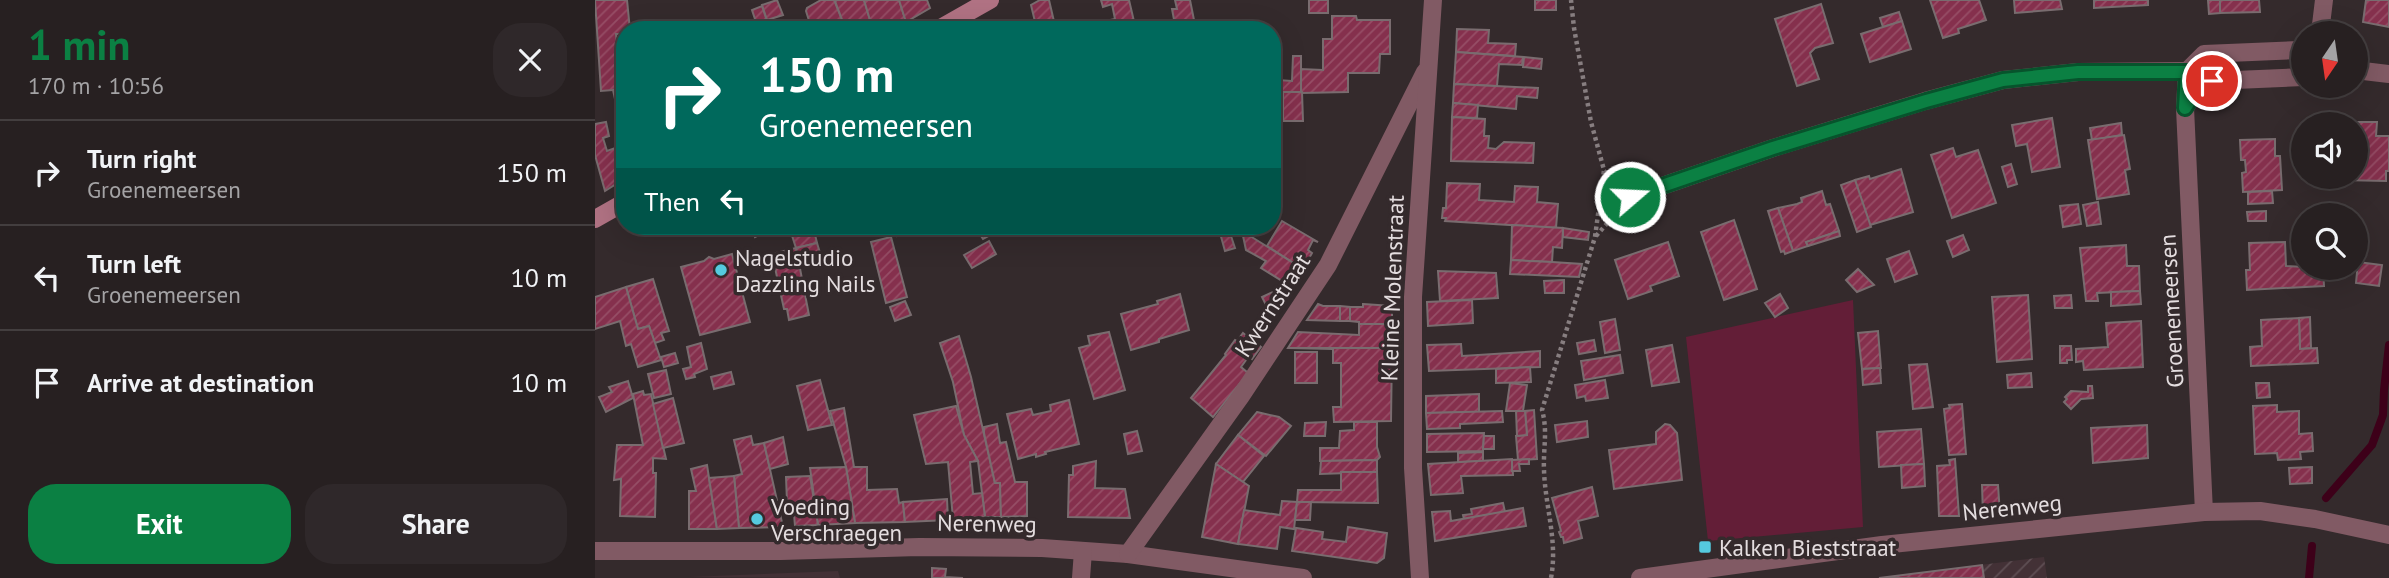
<!DOCTYPE html>
<meta charset="utf-8">
<style>
body{margin:0;font-family:"PT Sans",sans-serif;background:#2f282a;color:#f1f3f6;height:100vh;display:flex;flex-direction:column;font-size:26px;white-space:nowrap}
*{box-sizing:border-box;margin:0}
p{font-size:23px;color:#a4a3a5}
.icon{flex:none;width:38px;height:38px;fill:none;stroke:currentColor;stroke-width:2;stroke-linecap:round;stroke-linejoin:round}
.map{position:relative;flex:1;overflow:hidden}
.drawer{display:flex;flex-direction:column;background:#272021;width:595px}
.drawer>*{flex:none}
.hud{position:absolute;left:21px;top:21px;width:665px;height:214px;border-radius:28px;box-shadow:0 7px 28px #0002,0 0 0 2px #433e3f;background:#00695c;color:#fff;overflow:hidden}
.needle{width:46px;rotate:193deg}
.buttons{position:absolute;left:1696px;top:21px;display:grid;gap:14px}
.buttons a{display:grid;place-items:center;width:77px;height:77px;border-radius:50%;background:#272021;box-shadow:0 7px 28px #0002,0 0 0 2px #433e3f;font-size:35px}
.pin{position:absolute;display:grid;place-items:center;width:60px;height:60px;color:#fff;margin:-30px;border:4px solid #fff;border-radius:50%;box-shadow:0 2px 7px #0007}
.me{position:absolute;width:77px;margin:-38px;rotate:71deg;stroke-linejoin:round;filter:drop-shadow(0 0 5px #0008)}
.turn{display:flex;align-items:center;gap:24px;height:147px;padding:0 28px;font-size:32px}
.turn .icon{width:91px;height:91px;stroke-width:2.5}
.turn b{display:block;font-size:49px;line-height:60px}
.then{display:flex;align-items:center;height:66px;padding:0 28px;background:#0003;gap:14px;font-size:26px}
.round{display:grid;place-items:center;flex:none;width:74px;height:74px;border-radius:28px;background:#2f282a}
.overview{display:flex;align-items:center;justify-content:space-between;height:119px;padding:0 28px}
h1{font-size:42px;font-weight:700;line-height:52px;color:#0b8043}
.button{display:flex;gap:14px;margin-top:auto;padding:14px 28px}
.button a{flex:1;height:80px;border-radius:28px;background:#0b8043;color:#fff;font-size:28px;font-weight:700;line-height:80px;text-align:center}
.button a+a{background:#2f282a;color:#f1f3f6}
ul{padding:0;list-style:none}
li{display:flex;align-items:center;gap:21px;height:105px;padding:0 28px;border-top:2px solid #433e3f}
li div{flex:1}
li b{display:block;font-size:26px}
li em{font-style:normal}
main{display:flex;flex:1;min-height:0}
.map>svg:first-child{display:block}
.built{fill:#433136}
.industrial{fill:url(#industrial-furrows)}
.green{fill:#631e37}
.lines{fill:none;stroke-linecap:round;stroke-linejoin:round}
.stream{stroke:#3d0019;stroke-width:8}
.building{fill:url(#building-hatch);stroke:#796c6f;stroke-width:2}
.path{stroke:#877e80;stroke-width:4.5;stroke-dasharray:3.5 3.5;stroke-linecap:butt}
.street{stroke:#815a64;stroke-width:18}
.secondary{stroke:#b07283;stroke-width:18}
.route-casing{stroke:#07532c;stroke-width:18}
.route{stroke:#0b8043;stroke-width:12}
.poi-dot{fill:#55cadf;stroke:#342a2c;stroke-width:2.5}
.labels{text-anchor:middle;dominant-baseline:central;stroke-width:7;stroke-linejoin:round;paint-order:stroke}
.poi-label{font-size:23px;fill:#e4dddf;stroke:#342a2c;text-anchor:start}
.street-label{font-size:23px;fill:#e4dddf;stroke:#342a2c}
</style>
<main>
<section class="drawer">
<div class="overview"><div><h1>1 min</h1><p>170 m · 10:56</p></div><a class="round"><svg class="icon" aria-label="close" viewBox="0 0 24 24"><path d="M6 6l12 12M18 6L6 18"/></svg></a></div>
<ul>
<li><svg class="icon" aria-label="right" viewBox="0 0 24 24"><path d="M7 20v-9h11M14 6l5 5-5 5"/></svg><div><b>Turn right</b><p>Groenemeersen</p></div><em>150 m</em></li>
<li><svg class="icon" aria-label="left" viewBox="0 0 24 24"><path d="M17 20v-9H6M10 6l-5 5 5 5"/></svg><div><b>Turn left</b><p>Groenemeersen</p></div><em>10 m</em></li>
<li><svg class="icon" aria-label="arrive" viewBox="0 0 24 24"><path d="M6 21V4h12l-3 4 3 4H6"/></svg><div><b>Arrive at destination</b></div><em>10 m</em></li>
</ul>
<div class="button"><a>Exit</a><a>Share</a></div>
</section>
<div class="map">
<svg width="1794" height="578" viewBox="0 0 1794 578">
<defs>
<pattern id="industrial-furrows" width="10" height="10" patternUnits="userSpaceOnUse" patternTransform="scale(1.75)"><rect width="10" height="10" fill="#433136"/><path d="M-1 1l2-2M0 10L10 0M9 11l2-2" fill="none" stroke="#5e4e53"/></pattern>
<pattern id="building-hatch" width="6" height="6" patternUnits="userSpaceOnUse" patternTransform="scale(1.75)"><rect width="6" height="6" fill="#85304d"/><path d="M-1 1l2-2M0 6l6-6M5 7l2-2" fill="none" stroke="#964e66"/></pattern>
</defs>
<rect width="100%" height="100%" fill="#342a2c"/>
<!-- built -->
<polygon class="built" points="243,571 245,578 93,577"/>
<!-- industrial -->
<polygon class="industrial" points="1449,557 1452,578 1282,578"/>
<!-- green -->
<polygon class="green" points="1258,300 1268,527 1113,541 1091,337"/>
<g class="lines">
<!-- stream -->
<g class="stream">
<polyline points="1731,498 1777,445 1788,415 1789,390 1794,345"/>
<polyline points="1714,578 1717,546"/>
</g>
</g>
<!-- building -->
<g class="building">
<polygon points="0,0 32,0 35,30 30,30 30,34 21,34 26,88 18,90 6,91"/>
<polygon points="182,0 188,15 172,20 167,5"/>
<polygon points="226,0 239,0 251,30 217,30 211,11 212,8"/>
<polygon points="242,0 269,0 278,30 251,30 240,1"/>
<polygon points="269,0 304,0 311,22 296,30 278,30"/>
<polygon points="304,0 332,0 335,8 311,22"/>
<polygon points="445,0 454,0 461,30 442,30 436,5"/>
<polygon points="506,0 534,0 541,30 517,30 515,20 520,19 517,4 508,7"/>
<polygon points="580,0 595,0 601,30 581,30 577,9 582,9"/>
<rect x="714" y="0" width="19" height="13"/>
<rect x="940" y="0" width="21" height="10"/>
<polygon points="1335,0 1384,0 1391,20 1363,29 1364,33 1348,38"/>
<polygon points="1419,0 1465,0 1467,9 1420,13"/>
<polygon points="1499,0 1553,0 1553,5 1499,8"/>
<polygon points="1613,0 1625,0 1625,13 1614,14"/>
<polygon points="1625,0 1664,0 1665,12 1625,13"/>
<polygon points="1771,0 1794,0 1794,27 1768,22"/>
<polygon points="1226,4 1238,43 1220,48 1215,53 1224,79 1202,86 1180,19"/>
<polygon points="167,6 172,21 162,25 157,10"/>
<polygon points="1304,12 1307,21 1288,27 1285,18"/>
<polygon points="737,16 761,16 762,20 795,20 795,54 785,54 784,73 753,73 753,92 706,93 697,81 705,69 728,70 728,39 737,39"/>
<polygon points="1307,21 1316,49 1275,62 1266,34"/>
<polygon points="862,29 894,30 893,43 921,44 920,56 861,52"/>
<polygon points="861,52 928,57 927,65 904,64 902,86 859,84"/>
<polygon points="698,56 706,56 706,93 683,92 683,80 697,81"/>
<polygon points="929,57 947,59 946,69 928,67"/>
<polygon points="859,84 943,88 942,98 922,96 921,109 858,103"/>
<polygon points="26,88 30,88 29,179 23,142 29,140 18,90"/>
<polygon points="688,92 707,92 708,121 688,121"/>
<polygon points="858,103 883,105 882,118 857,117"/>
<polygon points="857,117 890,119 889,136 894,136 893,148 901,149 909,142 939,143 938,163 856,161"/>
<polygon points="1457,118 1465,167 1437,172 1432,144 1421,146 1417,125"/>
<polygon points="11,122 14,136 8,138 12,151 23,147 29,179 10,191 0,155 0,124"/>
<polygon points="1762,122 1782,122 1781,136 1794,136 1794,171 1791,171 1791,181 1746,180 1746,177 1760,177"/>
<polygon points="1526,123 1527,135 1497,140 1495,128"/>
<polygon points="1529,135 1535,169 1530,170 1534,194 1502,199 1493,140"/>
<polygon points="1680,139 1680,156 1685,156 1687,190 1648,192 1647,173 1651,172 1650,160 1646,160 1645,140"/>
<polygon points="1358,148 1361,157 1383,150 1401,203 1357,218 1336,155"/>
<polygon points="1416,164 1422,184 1413,187 1407,167"/>
<polygon points="1306,169 1318,212 1275,225 1260,180 1274,176 1275,179"/>
<polygon points="1260,180 1276,227 1262,232 1246,185"/>
<polygon points="852,183 885,184 884,200 919,202 920,186 943,187 942,202 963,204 961,228 850,221 851,218 847,218 848,208 851,208"/>
<polygon points="1227,191 1231,205 1235,204 1244,231 1211,242 1213,246 1198,251 1183,208 1202,204 1207,202 1206,198"/>
<polygon points="1677,191 1678,203 1653,204 1653,192"/>
<polygon points="1503,202 1506,224 1492,226 1488,205"/>
<polygon points="1483,204 1486,224 1468,227 1465,206"/>
<polygon points="1183,208 1198,251 1190,254 1189,251 1186,252 1173,211"/>
<polygon points="1671,211 1671,221 1653,221 1652,212"/>
<polygon points="1139,220 1162,289 1129,300 1106,232"/>
<polygon points="687,221 723,242 718,240 713,250 717,253 708,269 672,246"/>
<polygon points="917,225 968,228 967,248 958,247 957,262 916,260"/>
<polygon points="156,226 181,226 160,237"/>
<polygon points="194,226 218,226 222,243 201,248"/>
<polygon points="306,226 337,226 337,227 302,236 298,228"/>
<polygon points="380,226 412,226 388,239"/>
<polygon points="968,228 994,232 993,240 968,237"/>
<polygon points="634,230 640,248 630,251 625,233"/>
<polygon points="647,231 708,269 697,287 666,268 671,261 651,250"/>
<polygon points="1244,231 1245,236 1213,246 1211,242"/>
<polygon points="1368,235 1374,250 1358,257 1352,241"/>
<polygon points="296,237 312,297 291,303 276,242"/>
<polygon points="394,241 401,254 377,268 369,255"/>
<polygon points="1073,242 1084,276 1055,286 1057,291 1033,299 1020,260"/>
<polygon points="1690,242 1691,266 1728,268 1729,286 1652,290 1651,270 1655,270 1654,243"/>
<polygon points="222,243 226,256 203,262 201,248"/>
<polygon points="1531,245 1532,266 1544,266 1545,291 1502,293 1503,301 1491,301 1485,248"/>
<polygon points="201,248 214,315 194,320 192,309 189,309 177,254"/>
<polygon points="1314,251 1322,274 1300,282 1292,259"/>
<polygon points="137,254 155,322 105,335 86,267 109,261 114,257 119,259"/>
<polygon points="916,260 957,262 987,264 984,277 915,274"/>
<polygon points="1763,262 1787,265 1784,286 1761,283"/>
<polygon points="1263,269 1279,285 1262,292 1251,280"/>
<polygon points="843,271 901,273 903,298 845,301"/>
<polygon points="58,279 74,331 66,333 69,340 60,343 54,326 43,329 31,287"/>
<polygon points="969,280 969,293 950,293 949,281"/>
<polygon points="31,287 43,329 54,326 66,360 43,367 36,344 31,346 25,321 0,329 0,297"/>
<polygon points="1545,291 1546,304 1516,306 1516,292"/>
<polygon points="678,292 685,306 674,311 667,297"/>
<polygon points="585,294 594,330 564,339 564,342 536,350 526,314 563,304 562,301"/>
<polygon points="1185,294 1193,308 1180,317 1170,303"/>
<polygon points="1433,295 1437,359 1402,362 1397,297"/>
<polygon points="1476,295 1477,308 1460,308 1459,296"/>
<polygon points="877,300 878,323 833,326 832,302"/>
<polygon points="310,301 316,315 300,321 295,307"/>
<polygon points="723,304 728,306 745,306 745,321 712,320"/>
<polygon points="768,304 797,306 797,324 764,324 764,322 755,321 755,307 768,307"/>
<polygon points="745,306 755,307 755,321 745,321"/>
<polygon points="1715,317 1716,348 1705,349 1704,318"/>
<polygon points="1704,318 1705,349 1722,348 1723,363 1656,366 1655,347 1667,346 1666,320"/>
<polygon points="1020,319 1025,350 1010,353 1005,322"/>
<polygon points="1546,321 1548,367 1489,370 1488,361 1481,362 1481,349 1513,347 1511,323"/>
<polygon points="764,324 797,324 797,348 693,348 703,332 764,335"/>
<polygon points="1283,331 1286,368 1267,369 1263,333"/>
<polygon points="514,332 530,390 499,399 484,348 495,345 493,336"/>
<polygon points="648,333 666,347 657,359 654,356 646,367 653,373 618,417 596,398 631,355 630,354 640,340 642,341"/>
<polygon points="364,336 376,377 400,483 405,483 406,517 390,517 383,461 369,435 358,382 345,343"/>
<polygon points="999,340 1001,351 984,354 982,343"/>
<polygon points="106,343 112,369 99,374 100,377 91,379 88,369 96,367 92,347"/>
<polygon points="866,344 867,356 945,351 945,367 834,371 832,345"/>
<polygon points="1077,345 1084,382 1057,386 1051,350"/>
<polygon points="1465,346 1476,346 1477,360 1472,360 1472,363 1465,363"/>
<polygon points="693,348 797,348 796,421 739,422 738,407 746,407 746,363 738,363 738,349"/>
<rect x="700" y="352" width="22" height="31"/>
<polygon points="80,353 83,363 69,367 66,357"/>
<polygon points="1025,355 1028,373 989,380 986,361"/>
<polygon points="1332,364 1338,407 1318,409 1314,365"/>
<polygon points="935,367 936,382 901,383 901,369"/>
<polygon points="1285,368 1286,383 1268,385 1267,369"/>
<polygon points="71,370 76,394 59,398 53,374"/>
<polygon points="136,372 139,384 119,389 116,377"/>
<polygon points="1436,373 1437,387 1413,388 1412,375"/>
<polygon points="225,380 237,425 213,430 202,386"/>
<polygon points="1010,380 1013,398 991,401 990,396 982,398 980,385"/>
<polygon points="33,381 38,398 11,412 4,397 17,392 14,387"/>
<polygon points="915,383 932,385 928,411 911,411"/>
<polygon points="1661,383 1674,383 1675,397 1662,398"/>
<polygon points="1493,386 1497,386 1498,398 1486,399 1476,409 1469,402 1472,399 1470,397 1476,391 1493,392"/>
<polygon points="48,391 49,395 56,394 71,459 58,458 58,473 61,473 60,517 25,516 26,479 19,480 22,445 48,445 38,394"/>
<polygon points="884,394 884,412 831,413 831,396"/>
<polygon points="78,398 89,443 68,448 58,404"/>
<polygon points="474,400 484,444 450,452 451,454 441,457 441,454 423,459 412,414 436,409 438,415 456,411 455,405"/>
<polygon points="1367,404 1371,454 1354,455 1349,409 1355,408 1354,405"/>
<polygon points="1682,405 1682,412 1704,411 1704,434 1717,433 1718,451 1705,452 1706,459 1683,460 1682,453 1660,454 1658,406"/>
<polygon points="361,406 369,435 383,461 375,462 378,494 387,493 390,517 358,519 353,462 331,464 319,415"/>
<polygon points="249,408 259,467 272,467 272,490 302,489 304,503 308,502 310,522 260,523 251,467 235,411"/>
<polygon points="939,410 942,459 923,460 921,436 932,435 930,411"/>
<polygon points="907,411 908,422 865,424 865,428 832,429 831,413"/>
<polygon points="921,411 930,411 932,435 922,436"/>
<polygon points="662,412 684,417 696,426 671,456 643,435"/>
<polygon points="992,421 993,437 962,442 960,425"/>
<polygon points="731,422 730,436 709,436 710,423"/>
<polygon points="759,422 782,422 782,447 785,457 782,460 725,461 725,448 744,448 745,431 759,430"/>
<polygon points="402,424 405,443 411,442 420,482 432,482 432,516 406,517 405,483 400,483 389,433 389,427"/>
<polygon points="1070,424 1075,425 1082,433 1087,480 1019,489 1014,450 1061,444 1061,432"/>
<polygon points="1552,425 1553,458 1498,463 1496,428"/>
<polygon points="1326,429 1329,464 1284,467 1282,432"/>
<polygon points="542,431 547,451 533,454 529,434"/>
<polygon points="889,433 888,451 832,452 832,434"/>
<polygon points="643,435 669,456 648,482 621,464"/>
<polygon points="156,436 158,445 169,443 188,527 144,528 139,476 147,474 139,440"/>
<polygon points="889,436 899,436 899,449 888,449"/>
<polygon points="188,437 193,464 175,469 169,443"/>
<polygon points="888,452 888,461 863,462 863,453"/>
<polygon points="917,459 918,475 866,476 868,493 836,495 833,464"/>
<polygon points="934,459 934,464 924,464 925,471 917,471 917,460"/>
<polygon points="1360,459 1364,516 1344,516 1342,466 1355,465 1354,460"/>
<polygon points="782,460 782,472 725,474 726,461"/>
<polygon points="501,461 500,488 530,489 535,518 473,517 474,475 478,475 478,466"/>
<polygon points="621,464 654,486 643,544 607,537"/>
<polygon points="1329,464 1330,486 1307,488 1306,465"/>
<polygon points="112,465 122,529 94,529 94,491 101,491 96,469"/>
<polygon points="251,467 260,523 223,525 215,468"/>
<polygon points="1717,467 1717,483 1695,484 1694,468"/>
<polygon points="746,472 782,472 783,503 702,502 703,490 746,490"/>
<polygon points="139,476 144,528 122,529 114,478"/>
<polygon points="215,476 223,525 200,526 198,502 192,502 191,477"/>
<polygon points="1387,485 1403,485 1405,514 1388,515"/>
<polygon points="997,487 1003,516 983,521 987,538 969,543 968,537 966,537 964,532 966,531 957,498"/>
<polygon points="352,499 353,520 310,522 308,502"/>
<polygon points="687,501 702,502 699,529 685,527 682,549 643,544 649,510 685,515"/>
<polygon points="702,502 716,502 715,520 700,520"/>
<polygon points="908,503 910,512 869,519 868,515 877,514 876,509"/>
<polygon points="928,508 931,526 840,541 837,512 855,511 856,521"/>
<polygon points="753,527 792,533 789,558 782,563 697,551 701,528 728,532 727,539 751,542"/>
<polygon points="1387,565 1389,578 1284,578"/>
<polygon points="337,568 351,569 350,577 368,578 337,578"/>
</g>
<g class="lines">
<!-- path -->
<g class="path">
<polyline points="1009,171 1023,184"/>
<polyline points="1001,236 1023,211"/>
<path d="M956,578c7,-37 -6,-72 -7,-108 -1,-21 4,-39 -2,-60l53,-173 9,-67 -13,-48 -17,-94 -3,-28"/>
</g>
<!-- street -->
<g class="street">
<polyline points="1725,33 1729,0"/>
<polyline points="1760,70 1794,74"/>
<polyline points="1590,108 1602,89 1617,81 1708,77"/>
<polyline points="1035,197 1178,148 1330,101 1408,80 1483,72 1592,71"/>
<polyline points="1609,512 1590,108 1592,71 1609,54 1704,50 1708,47"/>
<polyline points="0,551 186,551 324,547 447,548 533,554 708,578"/>
<polyline points="533,554 646,396 733,265 830,72"/>
<polyline points="486,578 488,551"/>
<polyline points="825,578 818,468 818,297 838,0"/>
<polyline points="1045,578 1287,545 1609,512 1665,511 1720,519 1794,535"/>
</g>
<!-- secondary -->
<g class="secondary">
<polyline points="342,30 395,0"/>
<polyline points="0,219 30,202"/>
</g>
</g>
<g class="lines">
<!-- route casing -->
<g class="route-casing">
<polyline id="route" points="1035,197 1178,148 1331,101 1408,80 1483,72 1592,72 1590,108 1602,89 1617,81"/>
</g>
<!-- route -->
<use href="#route" class="route"/>
</g>
<!-- markers -->
<g class="poi-dot">
<circle cx="126" cy="270" r="7"/>
<circle cx="162" cy="519" r="7"/>
<rect x="1103" y="540" width="14" height="14" rx="3.5"/>
</g>
<g class="labels">
<!-- poi labels -->
<g class="poi-label">
<text x="140" y="257">Nagelstudio<tspan x="140" dy="26">Dazzling Nails</tspan></text>
<text x="176" y="506">Voeding<tspan x="176" dy="26">Verschraegen</tspan></text>
<text x="1124" y="547">Kalken Bieststraat</text>
</g>
<!-- street labels -->
<g class="street-label">
<text transform="translate(797 288) rotate(-88)">Kleine Molenstraat</text>
<text transform="translate(677 305) rotate(-57)">Kwernstraat</text>
<text transform="translate(1576 311) rotate(-93)">Groenemeersen</text>
<text transform="translate(1417 507) rotate(-6)">Nerenweg</text>
<text transform="translate(392 523) rotate(1)">Nerenweg</text>
</g>
</g>
</svg>
<div class="buttons">
<a><svg class="needle" viewBox="-14 -14 28 28"><path d="M0-13l5 13h-10z" fill="#e53935"/><path d="M0 13l5-13h-10z" fill="#a4a3a5"/></svg></a>
<a><svg class="icon" aria-label="sound" viewBox="0 0 24 24"><path d="M4 9h4l5-4v14l-5-4H4zM17 9q2 3 0 6"/></svg></a>
<a><svg class="icon" aria-label="search" viewBox="0 0 24 24"><circle cx="10" cy="10" r="6"/><path d="M15 15l6 6"/></svg></a>
</div>
<div class="pin" style="left:1617px;top:81px;background:#d93025"><svg class="icon" aria-label="arrive" viewBox="0 0 24 24"><path d="M6 21V4h12l-3 4 3 4H6"/></svg></div>
<svg class="me" style="left:1035px;top:197px" viewBox="-20 -20 40 40"><circle r="17" fill="#0b8043" stroke="#fff" stroke-width="3"/><path d="M0-11L8 9 0 5-8 9z" fill="#fff"/></svg>
<div class="hud">
<div class="turn"><svg class="icon" aria-label="right" viewBox="0 0 24 24"><path d="M7 20v-9h11M14 6l5 5-5 5"/></svg><div><b>150 m</b>Groenemeersen</div></div>
<div class="then">Then<svg class="icon" aria-label="left" viewBox="0 0 24 24"><path d="M17 20v-9H6M10 6l-5 5 5 5"/></svg></div>
</div>
</div>
</main>
